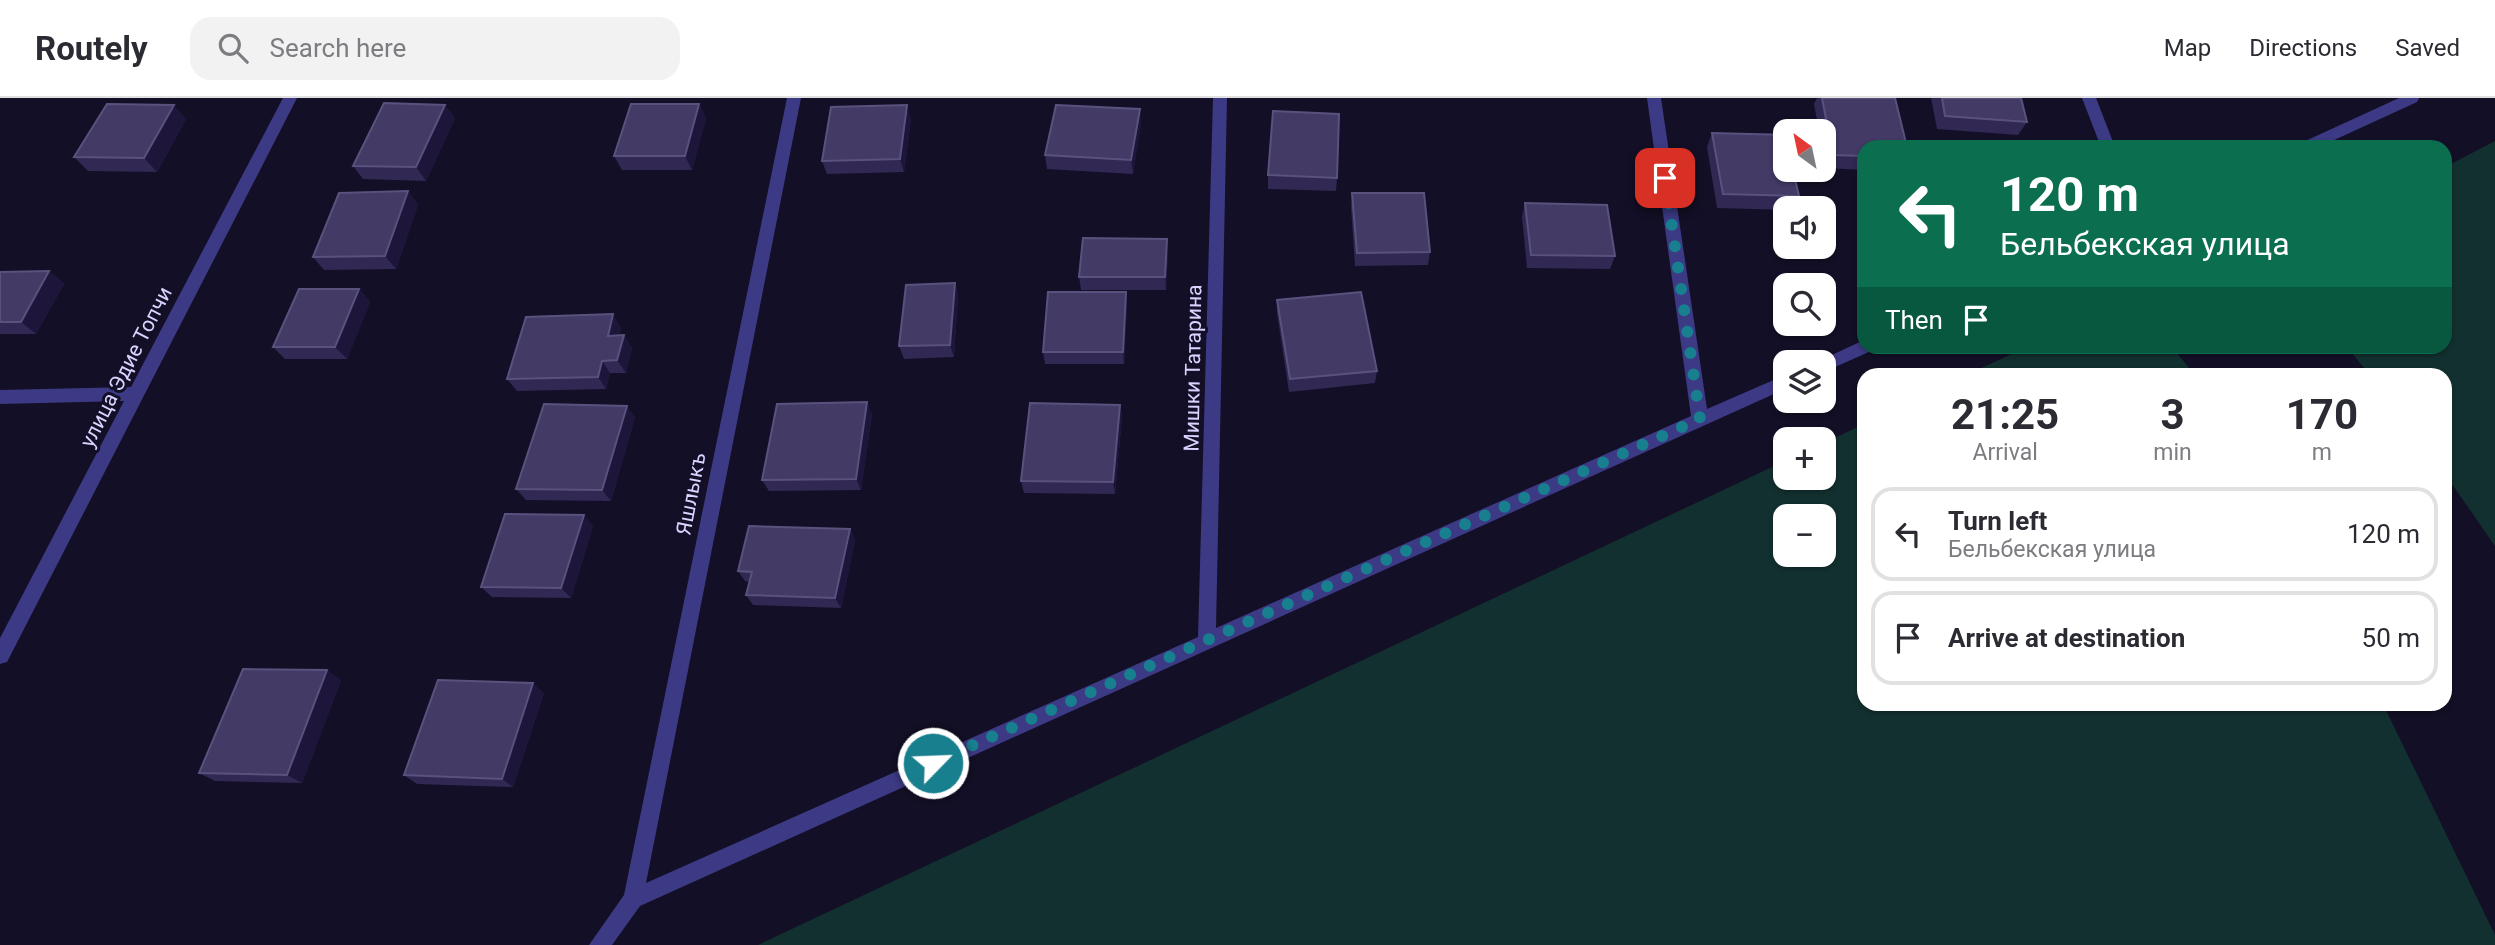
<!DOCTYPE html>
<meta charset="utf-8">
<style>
body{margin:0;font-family:Roboto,sans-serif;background:#f2f2f3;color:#2b2b33;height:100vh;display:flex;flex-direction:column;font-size:26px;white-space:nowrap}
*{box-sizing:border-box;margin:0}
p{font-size:23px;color:#7c7c81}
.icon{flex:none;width:38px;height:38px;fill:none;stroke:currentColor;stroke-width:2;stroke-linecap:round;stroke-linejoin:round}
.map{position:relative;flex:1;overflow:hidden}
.sheet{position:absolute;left:1857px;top:270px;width:595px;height:343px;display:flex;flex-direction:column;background:#fff;border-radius:21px;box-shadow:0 2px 5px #0004}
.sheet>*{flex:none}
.hud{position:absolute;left:1857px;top:42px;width:595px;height:214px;border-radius:21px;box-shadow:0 2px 5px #0004;background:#0b6e4f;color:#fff;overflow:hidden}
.needle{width:46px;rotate:327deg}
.controls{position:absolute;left:1773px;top:21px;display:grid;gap:14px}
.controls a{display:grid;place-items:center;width:63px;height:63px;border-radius:14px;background:#fff;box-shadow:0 2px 5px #0004;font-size:35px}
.pin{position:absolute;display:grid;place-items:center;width:60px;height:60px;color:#fff;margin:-30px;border-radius:14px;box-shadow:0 4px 10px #0006}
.me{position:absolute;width:77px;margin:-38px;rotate:66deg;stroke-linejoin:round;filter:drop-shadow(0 0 5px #0008)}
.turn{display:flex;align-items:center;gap:24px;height:147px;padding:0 28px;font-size:32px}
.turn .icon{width:91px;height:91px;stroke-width:2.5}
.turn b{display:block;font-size:49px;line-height:60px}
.then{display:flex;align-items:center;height:66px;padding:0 28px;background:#0003;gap:14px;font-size:26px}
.eta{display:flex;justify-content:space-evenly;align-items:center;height:119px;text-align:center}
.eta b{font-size:42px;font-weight:700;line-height:49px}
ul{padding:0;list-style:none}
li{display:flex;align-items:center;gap:21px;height:94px;margin:0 14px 10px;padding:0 14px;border:4px solid #e1e1e2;border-radius:21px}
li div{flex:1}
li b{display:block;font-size:26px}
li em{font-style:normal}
header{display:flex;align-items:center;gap:42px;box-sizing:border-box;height:98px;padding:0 35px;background:#fff;border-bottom:2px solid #e1e1e2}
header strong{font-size:33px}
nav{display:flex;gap:38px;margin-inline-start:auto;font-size:24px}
.search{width:490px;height:63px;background:#f2f2f3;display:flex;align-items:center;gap:18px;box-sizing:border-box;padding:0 24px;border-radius:21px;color:#7c7c81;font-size:26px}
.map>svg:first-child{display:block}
.green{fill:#12302f;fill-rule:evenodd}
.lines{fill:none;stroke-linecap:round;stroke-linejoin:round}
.minor{fill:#3d3a85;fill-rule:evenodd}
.wall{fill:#312854}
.shaded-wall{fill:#1d163a}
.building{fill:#433a66;stroke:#5a527e;stroke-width:2}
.route{stroke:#187f8f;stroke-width:12;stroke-dasharray:0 21.6}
.labels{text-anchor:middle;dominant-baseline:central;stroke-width:6;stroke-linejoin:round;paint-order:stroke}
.street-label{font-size:21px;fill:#d9d4ff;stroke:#130f26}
</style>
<header>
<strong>Routely</strong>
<div class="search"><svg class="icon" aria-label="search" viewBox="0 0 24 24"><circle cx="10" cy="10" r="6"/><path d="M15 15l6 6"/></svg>Search here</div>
<nav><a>Map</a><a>Directions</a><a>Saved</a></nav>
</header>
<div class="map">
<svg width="2495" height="847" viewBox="0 0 2495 847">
<rect width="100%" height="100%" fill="#130f26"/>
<!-- green -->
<g class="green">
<polygon points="2495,43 2495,448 2445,376 2445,276 2369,276 2347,249 2445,248 2445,69"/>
<polygon points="2027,249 2172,249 2194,276 1968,276"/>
<path d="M1864,326v280h519l112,231v10h-1737l1027,-484v17h39v-35zM1785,418h39v39h-39z"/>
</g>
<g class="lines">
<!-- minor -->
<g class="minor">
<polygon points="283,0 297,0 7,564 0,566 0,540 124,303 0,306 0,292 131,289"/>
<polygon points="787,0 801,0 646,785 1198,539 1213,0 1227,0 1216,530 1691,318 1647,0 1661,0 1707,311 1785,277 1785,291 640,808 612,847 589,847 624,797"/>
<polygon points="2082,0 2096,0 2115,49 2101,49"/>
<polygon points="2399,0 2419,0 2417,4 2319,49 2299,49 2301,45"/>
<polygon points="1864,242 1864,248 1873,248 1871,253 1824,274 1824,264 1817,264"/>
</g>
</g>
<!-- wall -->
<g class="wall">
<polygon points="1817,0 1895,0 1864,49 1864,72 1826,70 1824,56 1824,33 1819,33 1814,6"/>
<polygon points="1931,0 2021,0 2027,24 2018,37 1937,31"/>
<polygon points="699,6 706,20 692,72 622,72 614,58"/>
<polygon points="445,7 455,20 426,83 363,81 353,68"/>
<polygon points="186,21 157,74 88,73 74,59"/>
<polygon points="911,21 904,74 827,76 822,63"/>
<polygon points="1141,25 1133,76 1047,71 1045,57"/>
<polygon points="1712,35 1799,98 1793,110 1785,110 1785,112 1717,110 1707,49"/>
<polygon points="1268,77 1337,80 1336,93 1268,91"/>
<polygon points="408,93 418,107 396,171 324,172 313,159"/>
<polygon points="1352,95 1430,154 1428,167 1355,168 1351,109"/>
<polygon points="1525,105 1615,158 1610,171 1527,170 1522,119"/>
<polygon points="1168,155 1166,192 1081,192 1079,179"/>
<polygon points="49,173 64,186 36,236 0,236 0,174"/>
<polygon points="955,185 958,198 954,259 904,261 899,248"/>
<polygon points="359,191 370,204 347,261 285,261 273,249"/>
<polygon points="1126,194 1127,207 1124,266 1045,266 1043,254"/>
<polygon points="1277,202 1377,273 1375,285 1289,294 1277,215"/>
<polygon points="621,229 619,238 624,237 632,250 626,275 610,275 606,291 517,293 507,281"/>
<polygon points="1120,307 1122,319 1115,396 1024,395 1021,383"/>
<polygon points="872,316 861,392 769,393 762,382"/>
<polygon points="635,319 611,403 526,402 516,391"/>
<polygon points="593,428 571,500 492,499 481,489"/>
<polygon points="850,431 855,442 841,510 753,507 746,497 749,484 745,483 738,473"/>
<polygon points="341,582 302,685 215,683 199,675"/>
<polygon points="544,595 513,689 417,686 404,677"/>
</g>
<!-- shaded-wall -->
<g class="shaded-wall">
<polygon points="699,6 706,20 692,72 685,58"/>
<polygon points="174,7 186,21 157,74 144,60"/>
<polygon points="445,7 455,20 426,83 416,69"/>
<polygon points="907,7 911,21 904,74 900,61"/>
<polygon points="1140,11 1141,25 1133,76 1131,62"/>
<polygon points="408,93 418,107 396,171 385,158"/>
<polygon points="1167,141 1168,155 1166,192 1165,179"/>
<polygon points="49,173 64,186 36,236 21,224"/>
<polygon points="955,185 958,198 954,259 950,247"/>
<polygon points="359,191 370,204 347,261 335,249"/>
<polygon points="1126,194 1127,207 1124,266 1123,254"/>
<polygon points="613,216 621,229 616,250 608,238"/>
<polygon points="624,237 632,250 626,275 617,262"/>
<polygon points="602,263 610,275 606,291 598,279"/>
<polygon points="867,304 872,316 861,392 856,381"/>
<polygon points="1120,307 1122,319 1115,396 1113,384"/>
<polygon points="627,308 635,319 611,403 602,392"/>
<polygon points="584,417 593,428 571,500 561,490"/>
<polygon points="850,431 855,442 841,510 835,500"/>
<polygon points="327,572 341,582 302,685 287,677"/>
<polygon points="533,585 544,595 513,689 502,681"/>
</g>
<!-- building -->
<g class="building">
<polygon points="1822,0 1895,0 1907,49 1864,49 1864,58 1833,57"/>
<polygon points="1942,0 2021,0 2027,24 1945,18"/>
<polygon points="384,5 445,7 416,69 353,68"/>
<polygon points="107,6 174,7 144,60 74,59"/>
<polygon points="631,6 699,6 685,58 614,58"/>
<polygon points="907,7 900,61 822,63 831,9"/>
<polygon points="1056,7 1140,11 1131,62 1045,57"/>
<polygon points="1273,13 1339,16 1337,80 1268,77"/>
<polygon points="1712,35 1785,37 1785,72 1793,72 1799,98 1723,96"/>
<polygon points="408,93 385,158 313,159 339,95"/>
<polygon points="1352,95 1424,95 1430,154 1357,155"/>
<polygon points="1525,105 1607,107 1615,158 1531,157"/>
<polygon points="1083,140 1167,141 1165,179 1079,179"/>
<polygon points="49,173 21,224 0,224 0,174"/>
<polygon points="955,185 950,247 899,248 906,187"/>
<polygon points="299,191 359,191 335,249 273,249"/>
<polygon points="1048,194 1126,194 1123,254 1043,254"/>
<polygon points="1361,194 1377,273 1290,281 1277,202"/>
<polygon points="613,216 608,238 624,237 617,262 602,263 598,279 507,281 526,219"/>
<polygon points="867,304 856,381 762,382 777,306"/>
<polygon points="1030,305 1120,307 1113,384 1021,383"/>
<polygon points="544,306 627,308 602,392 516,391"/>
<polygon points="505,416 584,417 561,490 481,489"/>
<polygon points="749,428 850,431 835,500 746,497 752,474 738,473"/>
<polygon points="243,571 327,572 287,677 199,675"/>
<polygon points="438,582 533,585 502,681 404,677"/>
</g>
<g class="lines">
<!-- route -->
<polyline class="route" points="933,665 1700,321 1665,80"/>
</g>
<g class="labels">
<!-- street labels -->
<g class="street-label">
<text transform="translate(126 269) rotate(-63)">улица Эдие Топчи</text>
<text transform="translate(1193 270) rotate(-89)">Мишки Татарина</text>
<text transform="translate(691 396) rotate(-79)">Яшлыкъ</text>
</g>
</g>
</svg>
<div class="controls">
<a><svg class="needle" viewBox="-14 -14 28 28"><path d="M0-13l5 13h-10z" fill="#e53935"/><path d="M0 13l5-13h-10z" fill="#7c7c81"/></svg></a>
<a><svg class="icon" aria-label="sound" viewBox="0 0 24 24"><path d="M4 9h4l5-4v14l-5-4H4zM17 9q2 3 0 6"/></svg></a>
<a><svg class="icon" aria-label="search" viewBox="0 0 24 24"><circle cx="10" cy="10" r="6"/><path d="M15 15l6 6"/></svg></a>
<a><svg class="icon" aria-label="layers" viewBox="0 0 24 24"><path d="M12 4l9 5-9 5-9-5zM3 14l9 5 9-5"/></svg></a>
<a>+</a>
<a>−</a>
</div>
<div class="pin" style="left:1665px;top:80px;background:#d93025"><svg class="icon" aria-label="arrive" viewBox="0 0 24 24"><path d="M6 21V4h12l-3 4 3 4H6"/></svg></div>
<svg class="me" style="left:933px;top:665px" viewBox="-20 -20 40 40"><circle r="17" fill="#187f8f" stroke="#fff" stroke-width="3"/><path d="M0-11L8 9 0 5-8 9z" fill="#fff"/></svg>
<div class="hud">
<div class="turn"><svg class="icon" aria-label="left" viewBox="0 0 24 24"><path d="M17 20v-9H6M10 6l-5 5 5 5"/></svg><div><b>120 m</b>Бельбекская улица</div></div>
<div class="then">Then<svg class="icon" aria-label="arrive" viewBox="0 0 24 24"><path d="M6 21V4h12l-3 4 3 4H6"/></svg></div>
</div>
<section class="sheet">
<div class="eta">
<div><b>21:25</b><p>Arrival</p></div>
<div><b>3</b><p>min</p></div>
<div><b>170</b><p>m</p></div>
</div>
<ul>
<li><svg class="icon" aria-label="left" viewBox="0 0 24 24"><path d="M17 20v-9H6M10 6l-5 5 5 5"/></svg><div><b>Turn left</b><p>Бельбекская улица</p></div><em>120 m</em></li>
<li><svg class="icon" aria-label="arrive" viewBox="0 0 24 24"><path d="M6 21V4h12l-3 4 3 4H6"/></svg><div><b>Arrive at destination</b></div><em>50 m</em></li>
</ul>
</section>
</div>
